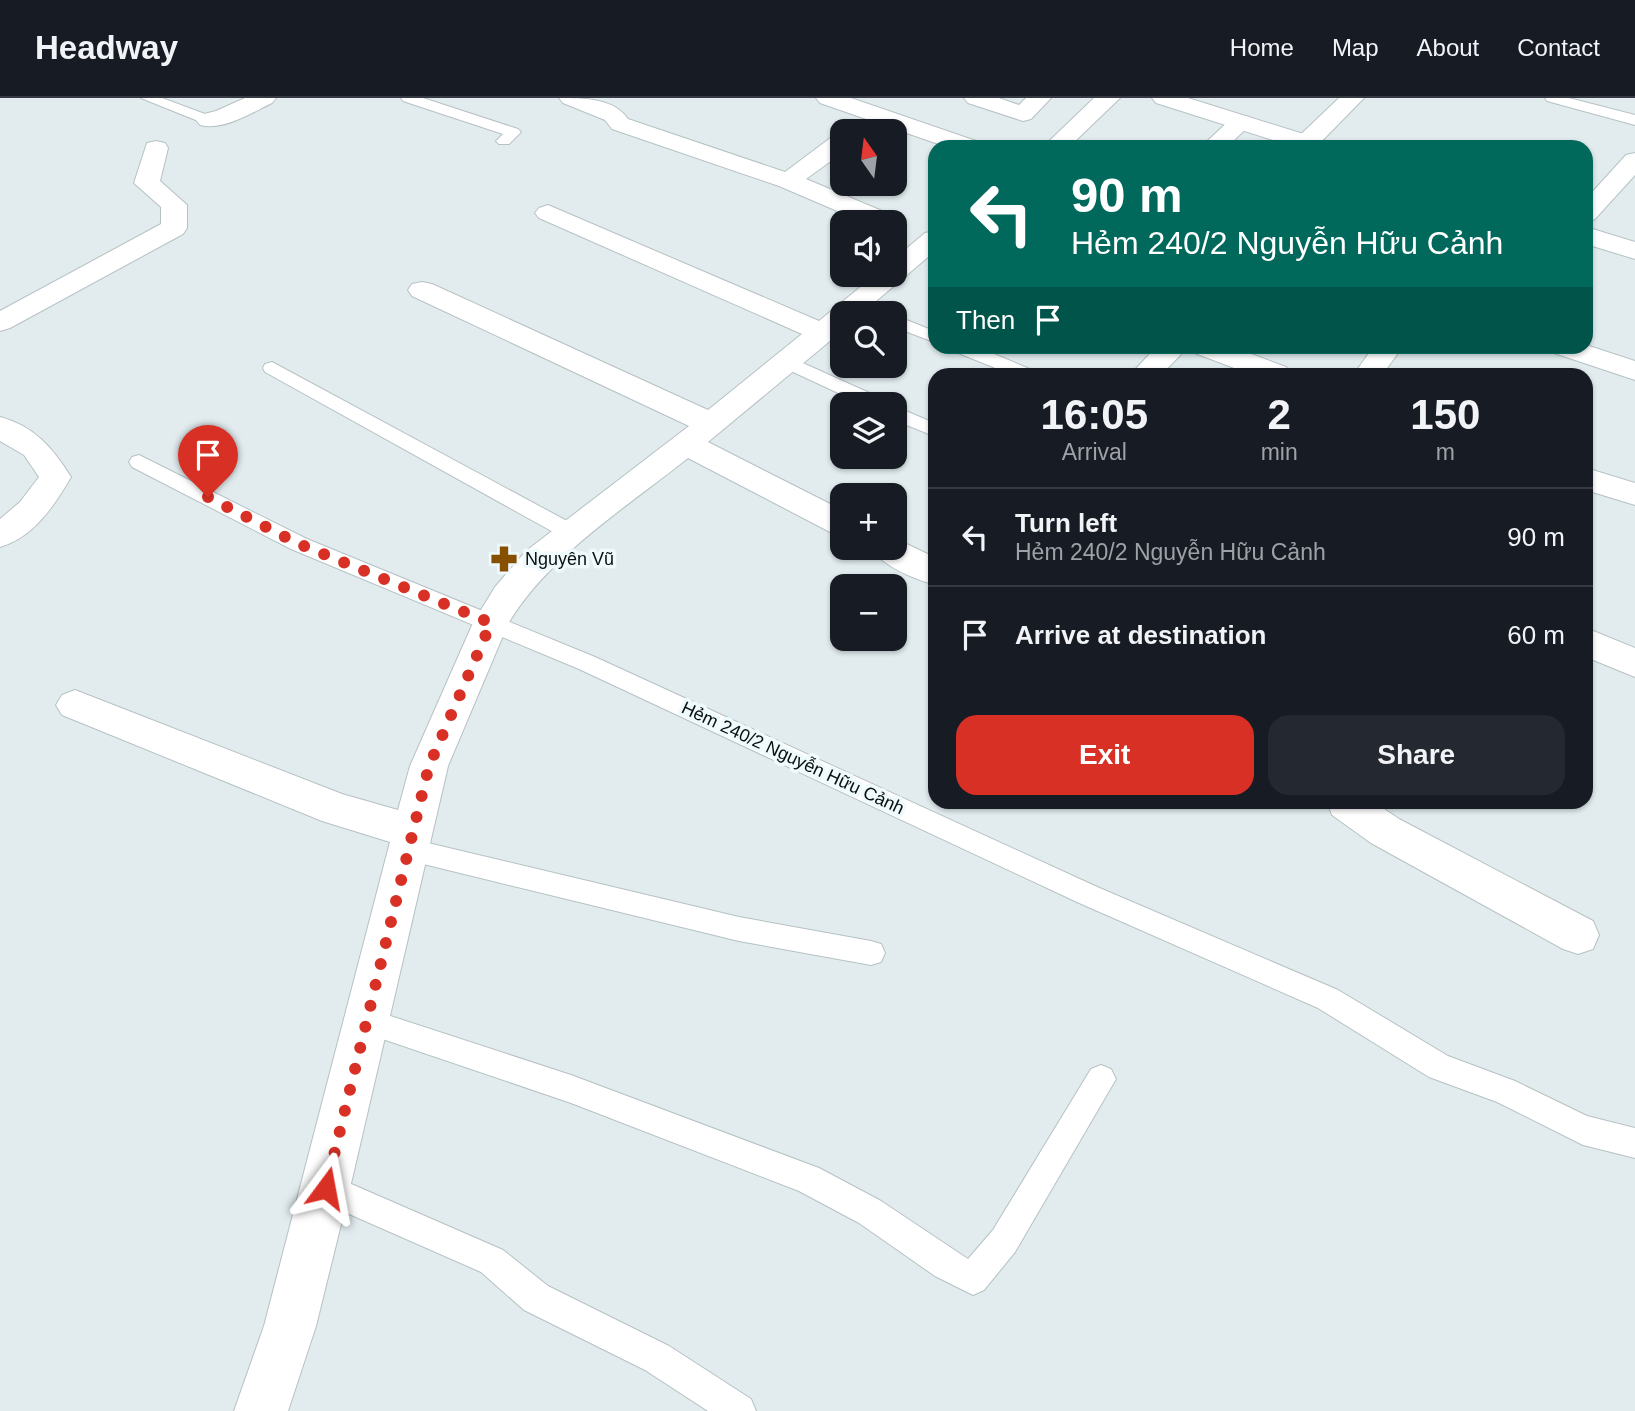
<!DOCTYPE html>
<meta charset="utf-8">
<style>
body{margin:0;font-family:Arial,sans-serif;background:#242831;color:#f1f3f6;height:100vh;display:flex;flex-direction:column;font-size:26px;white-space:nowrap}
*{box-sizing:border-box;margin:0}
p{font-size:23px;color:#9ea1a6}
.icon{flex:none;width:38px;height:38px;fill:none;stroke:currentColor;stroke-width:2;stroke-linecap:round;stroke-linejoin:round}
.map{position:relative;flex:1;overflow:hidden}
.drawer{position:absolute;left:928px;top:270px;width:665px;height:441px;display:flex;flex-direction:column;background:#171b24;border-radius:21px;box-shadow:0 2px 5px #0004}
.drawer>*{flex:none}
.top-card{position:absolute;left:928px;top:42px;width:665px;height:214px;border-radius:21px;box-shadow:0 2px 5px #0004;background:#00695c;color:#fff;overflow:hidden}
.needle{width:46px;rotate:346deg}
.tools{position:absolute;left:830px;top:21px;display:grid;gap:14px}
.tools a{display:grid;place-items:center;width:77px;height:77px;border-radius:14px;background:#171b24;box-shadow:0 2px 5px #0004;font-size:35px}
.pin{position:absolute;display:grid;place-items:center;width:60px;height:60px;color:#fff;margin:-72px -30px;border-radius:50% 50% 50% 0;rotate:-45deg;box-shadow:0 0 7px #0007}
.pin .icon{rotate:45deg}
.me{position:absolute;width:77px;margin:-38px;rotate:13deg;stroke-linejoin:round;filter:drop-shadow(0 0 5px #0008)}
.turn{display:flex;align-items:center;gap:24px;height:147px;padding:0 28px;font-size:32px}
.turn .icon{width:91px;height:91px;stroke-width:2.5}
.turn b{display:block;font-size:49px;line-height:60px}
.then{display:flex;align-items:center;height:66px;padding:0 28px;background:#0003;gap:14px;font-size:26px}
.eta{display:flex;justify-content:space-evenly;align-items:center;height:119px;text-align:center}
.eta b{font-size:42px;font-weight:700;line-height:49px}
.button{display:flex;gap:14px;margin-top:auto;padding:14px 28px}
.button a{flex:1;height:80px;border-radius:21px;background:#d93025;color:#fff;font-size:28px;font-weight:700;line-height:80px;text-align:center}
.button a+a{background:#242831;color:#f1f3f6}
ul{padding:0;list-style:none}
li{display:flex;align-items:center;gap:21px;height:98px;padding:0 28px;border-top:2px solid #363941}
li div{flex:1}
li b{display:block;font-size:26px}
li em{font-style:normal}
header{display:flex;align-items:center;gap:42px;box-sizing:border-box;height:98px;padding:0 35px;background:#171b24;border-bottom:2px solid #363941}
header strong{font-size:33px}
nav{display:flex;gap:38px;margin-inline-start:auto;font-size:24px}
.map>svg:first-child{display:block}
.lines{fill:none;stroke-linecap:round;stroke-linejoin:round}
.lane-casing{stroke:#b6c1c4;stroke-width:2}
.street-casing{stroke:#b6c1c4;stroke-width:2}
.secondary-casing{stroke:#b6c1c4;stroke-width:2}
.lane{fill:#fff;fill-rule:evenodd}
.street{fill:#fff;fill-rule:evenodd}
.secondary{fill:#fff;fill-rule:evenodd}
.route{stroke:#d93025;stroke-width:12;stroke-dasharray:0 21.6}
.labels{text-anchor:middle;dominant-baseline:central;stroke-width:7;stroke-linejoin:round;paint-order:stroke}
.poi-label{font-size:18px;fill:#0b0f10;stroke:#effafd;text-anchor:start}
.street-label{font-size:18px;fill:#0b0f10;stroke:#effafd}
</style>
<header>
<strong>Headway</strong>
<nav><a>Home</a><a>Map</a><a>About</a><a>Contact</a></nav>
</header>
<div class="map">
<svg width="1635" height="1313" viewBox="0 0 1635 1313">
<rect width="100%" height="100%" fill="#e2ecef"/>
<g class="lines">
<!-- lane casing -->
<g class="lane-casing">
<g id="lane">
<polygon points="141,0 162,0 213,19 216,22 213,25 203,25"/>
<polygon points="401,0 423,0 518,31 521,34 509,46 499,46 496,43 503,36 403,3"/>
<polygon points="1545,0 1569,0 1635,17 1635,27 1547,3"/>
<path d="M857,201l28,10 3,4c-14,1 -30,2 -40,-9l3,-4z"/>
<polygon points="894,217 934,233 934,244 894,229"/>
<polygon points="949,248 975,248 1032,272 1034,276 1010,276 951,252"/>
<polygon points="785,257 885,302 888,306 862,306 778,267 776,263 778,259"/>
<polygon points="272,264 580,430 583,435 580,440 572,442 564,440 265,274 263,270 265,266"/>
<polygon points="894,308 934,325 934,338 894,322"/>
<polygon points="139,357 307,441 595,559 1095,788 1338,892 1448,958 1515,983 1587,1018 1635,1030 1635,1060 1583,1047 1497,1004 1429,979 1318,910 1077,804 579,571 291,451 132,369 129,364 132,359"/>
<polygon points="407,740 739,819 871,843 881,846 885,855 881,864 871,867 739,843 407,762 398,759 394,751 398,743"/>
<polygon points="366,910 571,977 819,1070 881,1103 968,1161 993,1132 1091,971 1101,967 1111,971 1116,981 1015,1154 984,1192 973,1197 935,1178 859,1125 799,1093 571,1005 356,932 352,923 356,914"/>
<polygon points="326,1075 503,1152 548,1188 669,1248 751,1301 756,1313 708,1313 645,1272 524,1212 481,1174 315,1101 311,1090 315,1079"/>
</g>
</g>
<!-- street casing -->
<g class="street-casing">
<g id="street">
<path d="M245,0h31l-4,5c-21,10 -48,28 -72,22l-4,-5 4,-5 16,-4z"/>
<path d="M559,0c24,0 55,0 69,21l157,53 48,-36 9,-2v19l-36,26 88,37 4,6 -4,6v-6h-31l-84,-36 -167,-57 -7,-9 -42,-17z"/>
<polygon points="816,0 851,0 979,44 982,49 947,49 820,5"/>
<polygon points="964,0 999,0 1019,7 1026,0 1051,0 1031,21 1023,23 968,5"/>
<polygon points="1094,0 1120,0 1069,49 1043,49"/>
<polygon points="1339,0 1364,0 1316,49 1298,49 1295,44 1298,39"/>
<polygon points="1241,17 1249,19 1253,24 1227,49 1201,49 1233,19"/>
<polygon points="156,43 165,45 168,50 160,83 187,107 187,130 183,136 10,230 0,233 0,213 161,126 161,109 134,85 147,45"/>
<polygon points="1635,55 1635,77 1595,121 1586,124 1586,101 1626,57"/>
<path d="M548,107l271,116 56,-46h19v-16l31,-26 9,-2v21l-72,61h-20v18l-134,111 134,68v25l-12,-3 -142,-74c-60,48 -141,99 -180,166l-60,142 -98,422 -34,138 -28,85h-54l30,-85 126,-484 -68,-21 -260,-106 -6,-10 6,-10 13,-5 267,104 56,16 12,-44 63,-143 22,-36 31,-36 163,-125 -277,-130 -4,-6 4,-6 10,-2 10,2 276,126 94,-76 -263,-116 -4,-5 4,-5z"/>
<polygon points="1586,247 1635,263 1635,282 1551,254 1547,248"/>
<polygon points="1157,248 1230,248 1286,269 1291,276 1250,276 1192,254 1188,249 1162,276 1131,276"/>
<polygon points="1374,248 1403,248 1383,276 1354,276"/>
<path d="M0,319c34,9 53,31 71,60 -17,29 -37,60 -71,70v-28l20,-17 19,-25 -15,-22 -24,-14z"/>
<polygon points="1586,370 1635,385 1635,407 1586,392"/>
<path d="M894,440l40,19v27c-19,-4 -53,-19 -63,-36h23z"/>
<polygon points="1586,530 1635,550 1635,579 1586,559"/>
<polygon points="1327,704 1374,704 1399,721 1593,823 1599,837 1593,851 1578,856 1563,851 1371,745 1332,717"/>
</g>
</g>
<!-- secondary casing -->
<g class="secondary-casing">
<g id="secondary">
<polygon points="1152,0 1188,0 1329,44 1332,49 1295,49 1156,5"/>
<polygon points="1586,129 1635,144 1635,161 1586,146"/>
</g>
</g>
<!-- lane -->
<use href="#lane" class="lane"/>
<!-- street -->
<use href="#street" class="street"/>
<!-- secondary -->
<use href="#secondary" class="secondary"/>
</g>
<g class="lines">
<!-- route -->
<polyline class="route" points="208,399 299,446 491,525 429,668 326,1090"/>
</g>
<!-- icons -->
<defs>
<g id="pharmacy-bare" transform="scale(2.1)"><path d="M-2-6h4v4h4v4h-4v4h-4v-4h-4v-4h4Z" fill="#865000" stroke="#effafd" stroke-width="2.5" paint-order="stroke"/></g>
</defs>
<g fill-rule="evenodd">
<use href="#pharmacy-bare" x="504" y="461"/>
</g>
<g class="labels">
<!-- poi labels -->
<g class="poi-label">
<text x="525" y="461">Nguyên Vũ</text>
</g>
<!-- street labels -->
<g class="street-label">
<text transform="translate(793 660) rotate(25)">Hẻm 240/2 Nguyễn Hữu Cảnh</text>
</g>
</g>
</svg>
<div class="tools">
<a><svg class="needle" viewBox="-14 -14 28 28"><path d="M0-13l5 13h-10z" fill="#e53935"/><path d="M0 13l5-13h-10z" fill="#9ea1a6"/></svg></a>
<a><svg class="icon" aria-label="sound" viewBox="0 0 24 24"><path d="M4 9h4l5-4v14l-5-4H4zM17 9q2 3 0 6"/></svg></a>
<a><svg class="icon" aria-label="search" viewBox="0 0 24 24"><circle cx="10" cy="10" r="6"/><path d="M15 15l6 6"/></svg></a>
<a><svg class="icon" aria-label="layers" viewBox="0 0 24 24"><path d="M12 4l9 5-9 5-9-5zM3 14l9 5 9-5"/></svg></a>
<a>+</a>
<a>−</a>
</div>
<div class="pin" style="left:208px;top:399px;background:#d93025"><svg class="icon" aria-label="arrive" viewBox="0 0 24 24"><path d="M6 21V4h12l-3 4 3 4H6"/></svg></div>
<svg class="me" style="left:326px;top:1090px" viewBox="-20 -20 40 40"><path d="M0-17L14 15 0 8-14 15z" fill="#d93025" stroke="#fff" stroke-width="4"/></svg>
<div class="top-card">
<div class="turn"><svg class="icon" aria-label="left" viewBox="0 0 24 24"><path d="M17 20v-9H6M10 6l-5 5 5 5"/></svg><div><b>90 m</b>Hẻm 240/2 Nguyễn Hữu Cảnh</div></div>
<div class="then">Then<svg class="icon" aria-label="arrive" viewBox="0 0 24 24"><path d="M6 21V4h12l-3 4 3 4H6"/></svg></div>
</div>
<section class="drawer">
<div class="eta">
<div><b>16:05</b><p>Arrival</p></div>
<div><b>2</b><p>min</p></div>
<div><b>150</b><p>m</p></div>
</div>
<ul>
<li><svg class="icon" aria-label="left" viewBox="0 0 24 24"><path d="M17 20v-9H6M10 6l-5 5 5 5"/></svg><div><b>Turn left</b><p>Hẻm 240/2 Nguyễn Hữu Cảnh</p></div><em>90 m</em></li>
<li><svg class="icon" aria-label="arrive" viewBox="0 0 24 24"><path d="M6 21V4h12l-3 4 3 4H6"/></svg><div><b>Arrive at destination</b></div><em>60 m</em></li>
</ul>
<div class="button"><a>Exit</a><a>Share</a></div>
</section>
</div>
